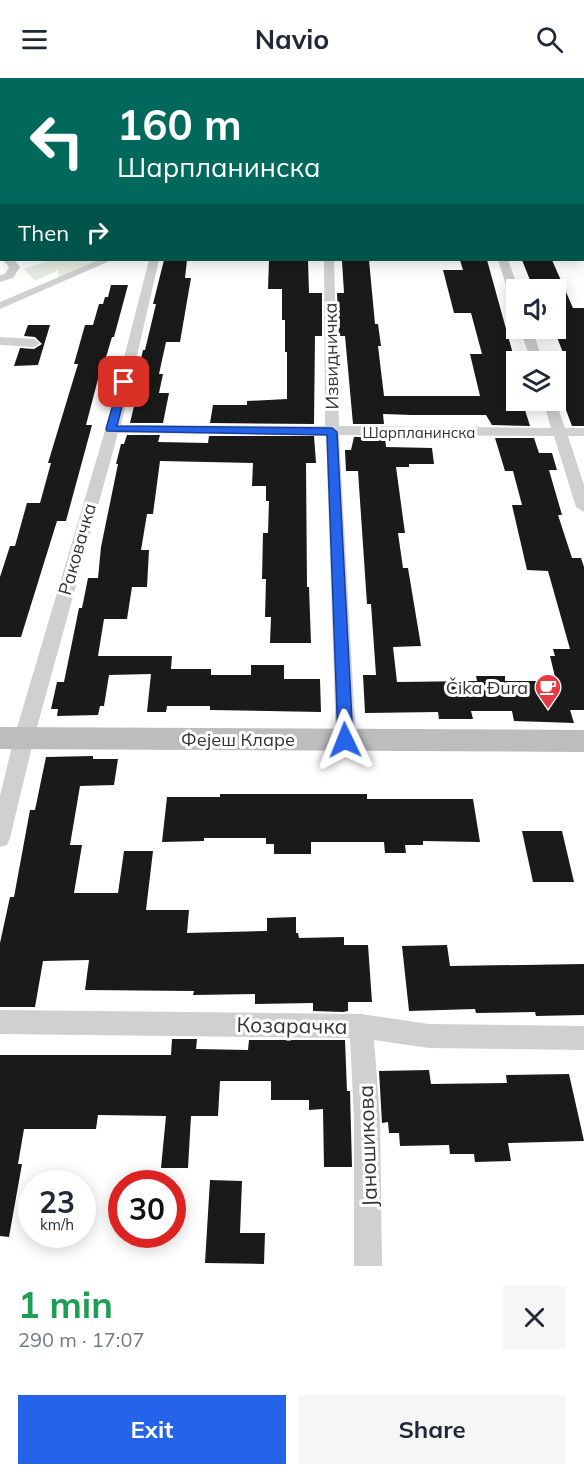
<!DOCTYPE html>
<meta charset="utf-8">
<style>
body{margin:0;font-family:Mulish,sans-serif;background:#f6f6f7;color:#1f2937;height:100vh;display:flex;flex-direction:column;font-size:22px;white-space:nowrap}
*{box-sizing:border-box;margin:0}
p{font-size:20px;color:#747a83}
.icon{flex:none;width:33px;height:33px;fill:none;stroke:currentColor;stroke-width:2;stroke-linecap:round;stroke-linejoin:round}
.map{position:relative;height:1188px;overflow:hidden}
.side{display:flex;flex-direction:column;background:#fff;flex:1}
.side>*{flex:none}
.guide{position:absolute;left:0px;top:0px;width:585px;height:183px;box-shadow:0 3px 15px #0003;background:#00695c;color:#fff;overflow:hidden}
.tools{position:absolute;left:506px;top:201px;display:grid;gap:12px}
.tools a{display:grid;place-items:center;width:60px;height:60px;border-radius:0px;background:#fff;box-shadow:0 3px 15px #0003;font-size:30px}
.speed{position:absolute;left:18px;top:1092px;display:flex;gap:12px;font-size:30px;font-weight:700;text-align:center}
.speed>*{display:grid;place-content:center;width:78px;height:78px;border-radius:50%;background:#fff;box-shadow:0 3px 15px #0003;line-height:1}
.speed small{font-size:15px;font-weight:400}
.speed .limit{border:9px solid #d22;background:#fff;color:#111}
.pin{position:absolute;display:grid;place-items:center;width:51px;height:51px;color:#fff;margin:-26px;border-radius:12px;box-shadow:0 3px 9px #0006}
.me{position:absolute;width:66px;margin:-33px;rotate:358deg;stroke-linejoin:round;filter:drop-shadow(0 0 4px #0008)}
.turn{display:flex;align-items:center;gap:21px;height:126px;padding:0 18px;font-size:27px}
.turn .icon{width:78px;height:78px;stroke-width:2.5}
.turn b{display:block;font-size:42px;line-height:51px}
.then{display:flex;align-items:center;height:57px;padding:0 18px;background:#0003;gap:12px;font-size:22px}
.round{display:grid;place-items:center;flex:none;width:63px;height:63px;border-radius:0px;background:#f6f6f7}
.summary{display:flex;align-items:center;justify-content:space-between;height:102px;padding:0 18px}
h1{font-size:36px;font-weight:700;line-height:45px;color:#1e9e55}
.primary-button{display:flex;gap:12px;margin-top:auto;padding:12px 18px}
.primary-button a{flex:1;height:69px;border-radius:0px;background:#2563eb;color:#fff;font-size:24px;font-weight:700;line-height:69px;text-align:center}
.primary-button a+a{background:#f6f6f7;color:#1f2937}
header{display:flex;justify-content:space-between;align-items:center;height:78px;padding:0 18px;background:#fff;font-size:27px;font-weight:700}
.map>svg:first-child{display:block}
.green{fill:#e6ecdf}
.building{fill:#1a1a1a}
.lines{fill:none;stroke-linecap:round;stroke-linejoin:round}
.lane{fill:#d0d0d0;fill-rule:evenodd}
.street{fill:#d0d0d0;fill-rule:evenodd}
.secondary{fill:#bdbdbd;fill-rule:evenodd}
.route{fill:#2563eb;stroke:#184099;stroke-width:1.5}
.labels{text-anchor:middle;dominant-baseline:central;stroke-width:6;stroke-linejoin:round;paint-order:stroke}
.far-street-label{font-size:15px;fill:#333;stroke:#fff}
.street-label{font-size:18px;fill:#333;stroke:#fff}
.poi-label{font-size:18px;fill:#333;stroke:#fff;text-anchor:end}
.near-street-label{font-size:21px;fill:#333;stroke:#fff}
</style>
<header><svg class="icon" aria-label="menu" viewBox="0 0 24 24"><path d="M4 6h16M4 12h16M4 18h16"/></svg>Navio<svg class="icon" aria-label="search" viewBox="0 0 24 24"><circle cx="10" cy="10" r="6"/><path d="M15 15l6 6"/></svg></header>
<div class="map">
<svg width="584" height="1188" viewBox="0 0 584 1188">
<rect width="100%" height="100%" fill="#fff"/>
<!-- green -->
<polygon class="green" points="46,182 107,182 59,203 58,192 35,203 24,191 48,183"/>
<!-- building -->
<g class="building">
<polygon points="164,182 187,182 185,200 191,200 180,264 166,264 159,296 163,296 159,315 169,315 163,345 130,345 139,307 135,306 143,272 145,272 156,226 153,226"/>
<polygon points="269,182 308,182 309,215 322,215 322,258 315,258 314,346 210,345 213,327 247,327 247,323 287,321 287,274 285,274 285,242 282,242 282,211 268,211"/>
<polygon points="348,182 369,182 375,246 378,246 381,268 378,268 384,318 480,318 470,276 482,276 471,235 454,235 443,192 463,192 460,182 487,182 513,276 516,276 516,331 525,332 530,348 492,347 486,337 412,337 383,336 384,346 353,346 345,258 339,258 337,215 344,215 342,183 348,183"/>
<polygon points="522,182 552,182 573,230 584,230 584,348 572,348 555,303 555,284 548,284 546,280 565,280 555,254 555,212 534,212"/>
<polygon points="111,207 128,207 114,259 112,259 104,286 102,286 86,347 92,347 66,443 57,443 21,559 0,559 0,499 10,468 15,468 27,425 40,425 51,385 48,385 78,286 74,286 85,247 93,247 99,226 103,226 105,219 108,219"/>
<polygon points="28,247 50,247 38,287 14,288 20,270 34,271 42,266 35,259 24,258"/>
<polygon points="127,357 160,357 158,364 208,365 209,358 314,358 316,385 306,385 307,509 309,509 311,565 270,565 271,539 265,539 266,501 262,501 263,455 268,455 269,423 266,423 266,408 252,408 253,385 160,383 153,436 147,436 141,472 149,472 147,509 132,509 127,541 104,541 98,578 172,578 171,591 211,591 211,597 251,597 251,587 284,587 284,601 320,601 321,634 210,632 210,628 167,628 166,634 147,634 151,596 109,597 104,628 100,628 98,637 57,638 58,631 51,631 57,604 64,604 79,530 82,530 88,500 98,500 101,469 118,386 116,386 121,366 124,366"/>
<polygon points="354,359 385,359 386,369 432,370 434,386 409,386 409,389 396,389 405,455 398,455 403,490 408,490 421,568 393,569 397,604 477,603 476,598 505,598 505,603 556,603 550,578 555,578 553,571 570,571 548,493 527,492 512,427 522,427 513,393 505,393 495,360 534,360 539,375 552,375 557,392 549,392 562,437 558,437 572,480 581,480 584,489 584,632 570,632 574,645 514,643 512,633 471,633 473,641 439,641 438,634 365,635 363,597 376,597 371,526 367,526 358,393 346,393 345,372 351,372"/>
<polygon points="93,678 93,681 118,681 114,707 80,708 70,767 82,767 74,815 118,815 124,773 153,773 146,832 189,832 187,855 267,853 267,840 296,839 296,855 298,855 299,860 344,859 344,867 368,867 372,924 348,924 348,933 343,934 313,933 313,925 255,926 255,916 193,917 194,913 85,912 89,882 43,883 35,929 0,929 0,865 10,819 14,819 30,732 35,732 46,679"/>
<polygon points="220,716 367,716 367,721 473,721 480,764 423,763 423,767 405,767 406,775 385,775 384,764 311,764 311,776 274,776 274,766 266,766 266,760 204,760 204,763 162,764 167,719 220,719"/>
<polygon points="522,753 562,753 574,804 533,804"/>
<polygon points="447,867 450,888 584,886 584,937 536,938 535,934 476,935 475,931 409,933 402,868"/>
<polygon points="172,961 197,961 196,971 248,972 249,962 345,962 347,1013 350,1013 352,1089 324,1089 323,1031 309,1032 309,1022 271,1022 271,1003 220,1003 218,1038 191,1038 188,1090 161,1090 166,1038 98,1037 96,1051 24,1051 18,1086 22,1086 9,1159 0,1158 0,977 171,977"/>
<polygon points="429,992 431,1006 507,1005 506,997 569,996 584,1063 508,1065 511,1083 475,1084 474,1076 450,1076 449,1067 400,1068 399,1055 389,1055 388,1044 382,1045 379,993"/>
<polygon points="210,1102 242,1103 240,1155 265,1155 264,1186 205,1185"/>
</g>
<g class="lines">
<!-- lane -->
<rect class="lane" x="575" y="0" width="4" height="2"/>
<!-- street -->
<g class="street">
<polygon points="150,0 159,0 160,2 151,2"/>
<polygon points="227,0 236,0 237,2 228,2"/>
<polygon points="271,0 281,0 282,2 272,2"/>
<polygon points="350,0 360,0 361,2 351,2"/>
<polygon points="443,0 455,2 444,2"/>
<polygon points="517,0 527,0 528,2 518,2"/>
<rect x="0" y="35" width="2" height="5"/>
<polygon points="3,182 14,182 20,189 13,200 0,204 0,197 5,196 9,189"/>
<polygon points="99,182 112,182 0,231 0,224"/>
<polygon points="149,182 159,182 121,347 325,348 324,182 334,182 339,348 551,350 543,322 555,321 565,350 584,350 584,358 568,358 584,407 584,434 576,429 554,358 339,357 356,662 353,668 346,670 339,668 336,662 326,356 118,355 34,660 10,760 7,767 0,769 0,718 14,660 107,346"/>
<polygon points="498,182 508,182 519,212 516,212 516,223 510,220"/>
<polygon points="520,250 532,250 543,284 531,284"/>
<polygon points="0,259 34,261 40,265 34,269 0,267"/>
<polygon points="0,932 361,936 429,946 584,948 584,972 429,970 374,962 380,1040 382,1188 354,1188 354,1040 350,960 0,956"/>
</g>
<!-- secondary -->
<polygon class="secondary" points="0,649 584,652 584,674 0,671"/>
</g>
<!-- route -->
<polygon class="route" points="120,302 128,304 117,348 332,350 337,354 353,662 351,666 340,666 338,662 327,357 107,353 106,351"/>
<!-- icons -->
<defs>
<g id="cafe-pin" transform="scale(1.35)"><path d="M0 17L-7.5 6A9.5 9.5 0 1 1 7.5 6Z" fill="#e63946" stroke="#fff"/><path d="M-5.5-4.5H6V0H3Q3 3.5 0 3.5H-2.5Q-5.5 3.5-5.5 0ZM3-3.2v2h1.7v-2ZM-6 4.5H4V6H-6Z" fill="#fff"/></g>
</defs>
<g fill-rule="evenodd">
<use href="#cafe-pin" x="548" y="609"/>
</g>
<g class="labels">
<!-- far-street labels -->
<g class="far-street-label">
<text x="419" y="354">Шарпланинска</text>
</g>
<!-- street labels -->
<g class="street-label">
<text transform="translate(331 278) rotate(-91)">Извидничка</text>
<text transform="translate(77 471) rotate(-74)">Раковачка</text>
<text x="238" y="661">Фејеш Кларе</text>
</g>
<!-- poi labels -->
<g class="poi-label">
<text x="528" y="609">Čika Đura</text>
</g>
<!-- near-street labels -->
<g class="near-street-label">
<text transform="translate(292 947) rotate(1)">Козарачка</text>
<text transform="translate(367 1068) rotate(-92)">Јаношикова</text>
</g>
</g>
</svg>
<div class="tools">
<a><svg class="icon" aria-label="sound" viewBox="0 0 24 24"><path d="M4 9h4l5-4v14l-5-4H4zM17 9q2 3 0 6"/></svg></a>
<a><svg class="icon" aria-label="layers" viewBox="0 0 24 24"><path d="M12 4l9 5-9 5-9-5zM3 14l9 5 9-5"/></svg></a>
</div>
<div class="speed"><div>23<small>km/h</small></div><div class="limit">30</div></div>
<div class="pin" style="left:124px;top:304px;background:#d93025"><svg class="icon" aria-label="arrive" viewBox="0 0 24 24"><path d="M6 21V4h12l-3 4 3 4H6"/></svg></div>
<svg class="me" style="left:345px;top:662px" viewBox="-20 -20 40 40"><path d="M0-17L14 15 0 8-14 15z" fill="#2563eb" stroke="#fff" stroke-width="4"/></svg>
<div class="guide">
<div class="turn"><svg class="icon" aria-label="left" viewBox="0 0 24 24"><path d="M17 20v-9H6M10 6l-5 5 5 5"/></svg><div><b>160 m</b>Шарпланинска</div></div>
<div class="then">Then<svg class="icon" aria-label="right" viewBox="0 0 24 24"><path d="M7 20v-9h11M14 6l5 5-5 5"/></svg></div>
</div>
</div>
<section class="side">
<div class="summary"><div><h1>1 min</h1><p>290 m · 17:07</p></div><a class="round"><svg class="icon" aria-label="close" viewBox="0 0 24 24"><path d="M6 6l12 12M18 6L6 18"/></svg></a></div>
<div class="primary-button"><a>Exit</a><a>Share</a></div>
</section>
